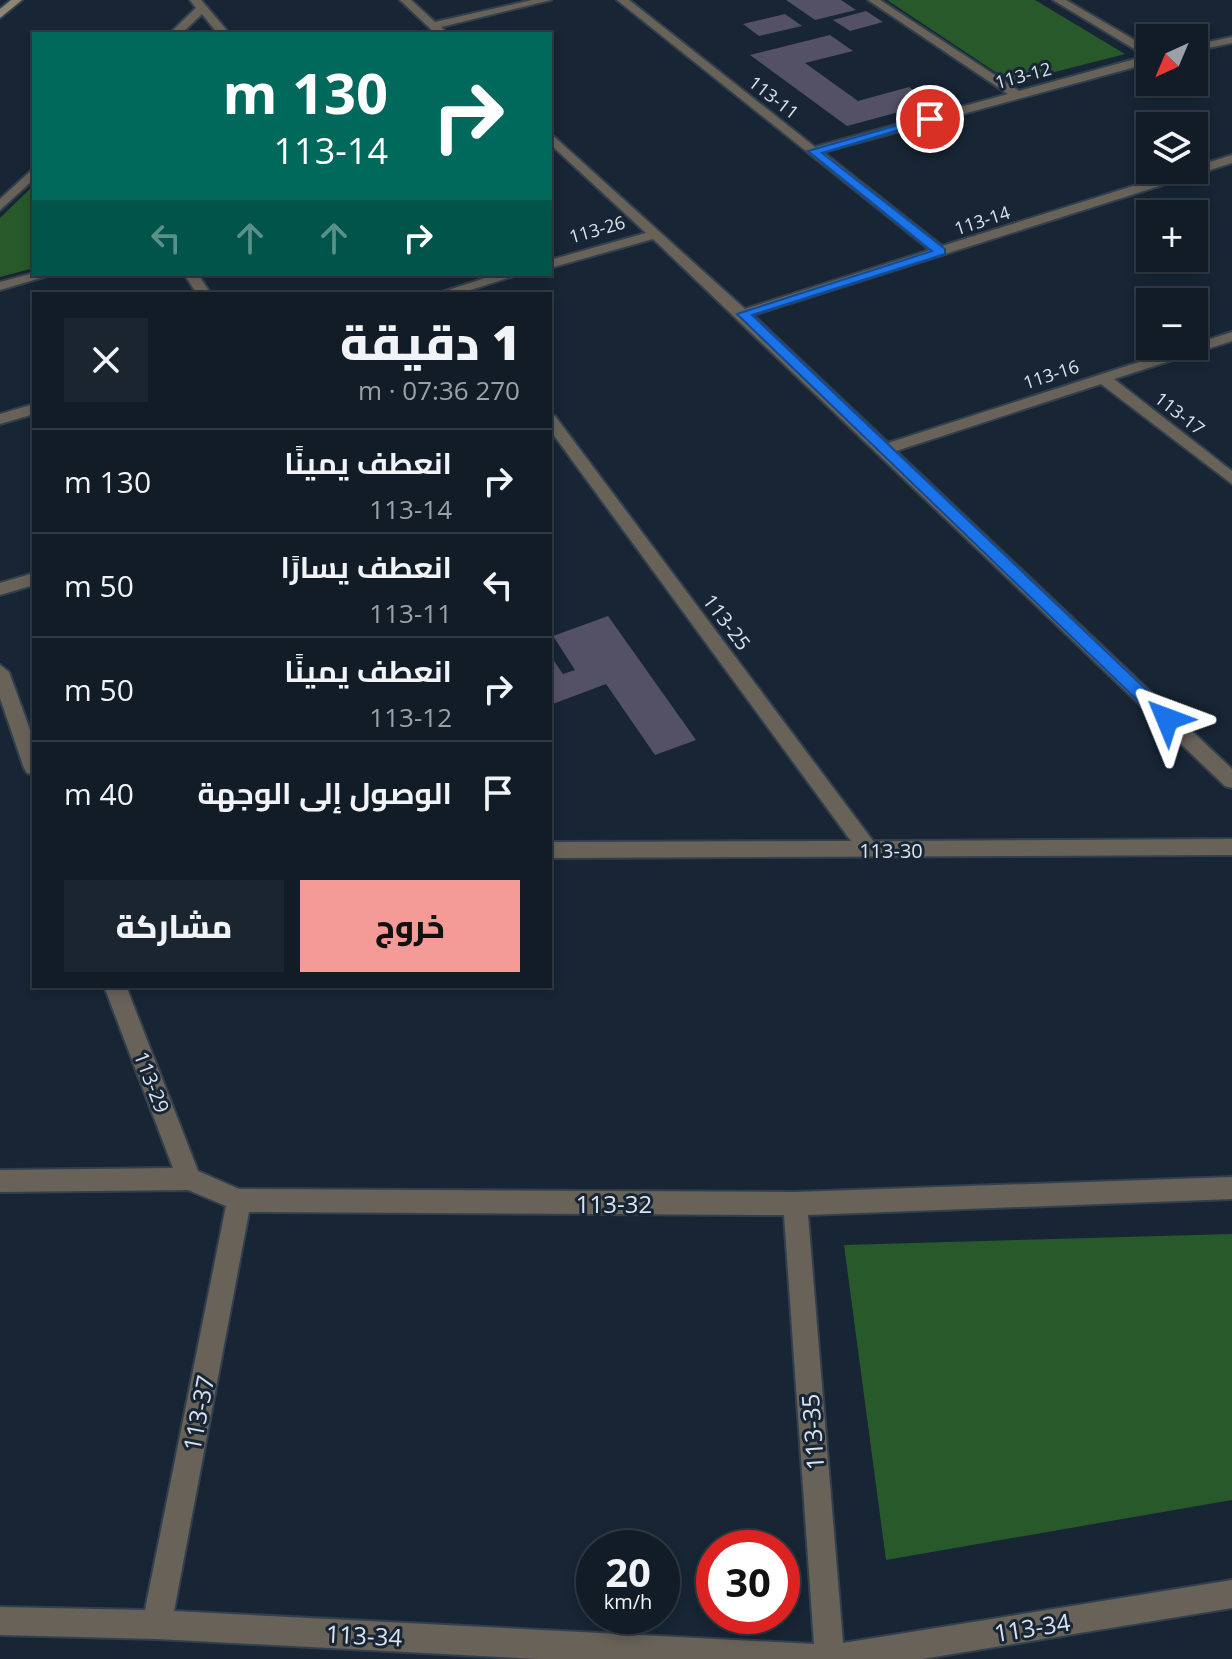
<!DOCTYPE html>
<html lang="ar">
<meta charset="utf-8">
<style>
body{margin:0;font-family:"Open Sans",Cairo,sans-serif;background:#1a252f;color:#f1f3f6;direction:rtl;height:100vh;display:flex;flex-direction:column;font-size:30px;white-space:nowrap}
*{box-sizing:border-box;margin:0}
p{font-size:26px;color:#9ca1a7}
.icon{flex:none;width:44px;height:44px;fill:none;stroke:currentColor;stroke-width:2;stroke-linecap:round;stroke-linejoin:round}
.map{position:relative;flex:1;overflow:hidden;direction:ltr}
.details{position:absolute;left:32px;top:292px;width:520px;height:696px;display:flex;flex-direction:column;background:#111c27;border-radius:0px;box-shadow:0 4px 12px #0003,0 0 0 2px #303a44;direction:rtl}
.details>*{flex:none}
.guide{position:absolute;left:32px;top:32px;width:520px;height:244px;border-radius:0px;box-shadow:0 4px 12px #0003,0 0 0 2px #303a44;direction:rtl;background:#00695c;color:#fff;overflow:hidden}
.needle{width:52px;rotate:224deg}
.buttons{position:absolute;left:1136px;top:24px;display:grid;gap:16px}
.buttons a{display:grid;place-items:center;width:72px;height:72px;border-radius:0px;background:#111c27;box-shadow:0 4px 12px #0003,0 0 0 2px #303a44;font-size:40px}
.speed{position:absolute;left:576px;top:1530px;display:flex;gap:16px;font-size:40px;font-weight:700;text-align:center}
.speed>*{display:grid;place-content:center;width:104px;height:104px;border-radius:50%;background:#111c27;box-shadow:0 4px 12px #0003,0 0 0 2px #303a44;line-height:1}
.speed small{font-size:20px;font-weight:400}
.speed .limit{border:12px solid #d22;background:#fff;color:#111}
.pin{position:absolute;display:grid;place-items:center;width:68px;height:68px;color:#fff;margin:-34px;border:4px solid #fff;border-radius:50%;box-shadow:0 2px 8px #0007}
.me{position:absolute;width:88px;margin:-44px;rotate:314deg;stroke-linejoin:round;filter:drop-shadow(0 0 6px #0008)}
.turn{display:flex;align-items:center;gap:28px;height:168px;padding:0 32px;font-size:36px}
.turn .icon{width:104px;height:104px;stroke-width:2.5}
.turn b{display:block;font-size:56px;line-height:68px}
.lanes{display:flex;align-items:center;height:76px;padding:0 32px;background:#0003;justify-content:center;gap:40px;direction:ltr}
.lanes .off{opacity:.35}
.round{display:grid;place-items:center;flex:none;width:84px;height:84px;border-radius:0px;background:#1a252f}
.head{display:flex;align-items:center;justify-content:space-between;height:136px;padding:0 32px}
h1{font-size:48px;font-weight:800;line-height:60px}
.action{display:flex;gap:16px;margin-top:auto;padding:16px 32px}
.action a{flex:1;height:92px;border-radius:0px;background:#f59b97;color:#111;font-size:32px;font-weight:800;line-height:92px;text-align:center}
.action a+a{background:#1a252f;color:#f1f3f6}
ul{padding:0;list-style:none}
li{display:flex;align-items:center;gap:24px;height:104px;padding:0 32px;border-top:2px solid #303a44}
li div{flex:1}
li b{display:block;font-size:30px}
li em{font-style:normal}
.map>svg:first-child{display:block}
.green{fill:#27592b}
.building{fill:#545166}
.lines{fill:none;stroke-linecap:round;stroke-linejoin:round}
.minor-casing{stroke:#32404e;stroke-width:4}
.secondary-casing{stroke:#32404e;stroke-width:4}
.minor{fill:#686259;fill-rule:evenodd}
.secondary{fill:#8e8577;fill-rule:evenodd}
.route{fill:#1a73e8;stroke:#114b97;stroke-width:2}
.labels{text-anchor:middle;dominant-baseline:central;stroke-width:6;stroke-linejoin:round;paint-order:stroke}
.far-street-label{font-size:18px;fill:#dae3ed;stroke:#172534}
.street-label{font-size:20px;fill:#dae3ed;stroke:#172534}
.near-street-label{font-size:24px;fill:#dae3ed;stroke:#172534}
</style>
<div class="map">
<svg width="1232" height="1659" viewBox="0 0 1232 1659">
<rect width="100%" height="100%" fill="#172534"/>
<!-- green -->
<g class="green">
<polygon points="887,0 1035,0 1125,54 1012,83"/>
<polygon points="34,185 34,268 0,277 0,218"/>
<polygon points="1232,1234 1232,1500 886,1560 844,1245"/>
</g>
<!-- building -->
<g class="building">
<polygon points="786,0 841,0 856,10 815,20"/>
<polygon points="866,11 883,22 850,31 833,20"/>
<polygon points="785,14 802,26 759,36 743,24"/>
<polygon points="830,35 853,51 805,63 858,101 909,87 932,103 847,126 750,55"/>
<polygon points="608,616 696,740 655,755 606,684 550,705 550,655 563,674 575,670 553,636"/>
</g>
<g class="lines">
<!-- minor casing -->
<g class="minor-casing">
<g id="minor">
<polygon points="190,0 201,0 230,34 218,34 202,14 181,34 169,34 196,8"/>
<polygon points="400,0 411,0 435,22 532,0 551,0 441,27 448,34 436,34"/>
<polygon points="617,0 629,0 815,147 1008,94 868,0 880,0 1019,91 1146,56 1053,0 1066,0 1150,49 1150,63 823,152 942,246 1184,170 1194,170 1194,167 1232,155 1232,163 753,315 888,443 1232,332 1232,341 1114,379 1232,471 1232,484 1101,384 896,451 1232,769 1232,788 1225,786 653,239 550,268 550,260 646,233 550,144 550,133 745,309 930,250"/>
<polygon points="1232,37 1232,43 1194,51 1194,45"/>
<polygon points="34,168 34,179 0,210 0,199"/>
<polygon points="34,273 54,274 0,290 0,282"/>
<polygon points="184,274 198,274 211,294 197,294"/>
<polygon points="498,274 520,274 458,294 436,294"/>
<polygon points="34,404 34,414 0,424 0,414"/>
<polygon points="550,414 555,416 873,841 1232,839 1232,855 550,858 550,842 851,841 550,430"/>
<polygon points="34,573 34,585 0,595 0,583"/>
<polygon points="0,665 9,672 34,741 34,775 27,773 24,768 0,698"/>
<path d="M104,986h22l72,185 41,18 556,3 437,-15v22l-424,16 35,428 389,-63v28l-310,51h-384l-381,-20 -157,-4v-28l145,3 81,-404 -38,-16 -188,2v-22l173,-2zM249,1212l535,3 30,429 -640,-33z"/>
</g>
</g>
<!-- secondary casing -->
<g class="secondary-casing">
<polygon id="secondary" points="11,0 22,0 0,18 0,9"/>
</g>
<!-- minor -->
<use href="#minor" class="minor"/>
<!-- secondary -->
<use href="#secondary" class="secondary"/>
</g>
<!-- route -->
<polygon class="route" points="926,117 936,119 822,153 945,249 945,254 752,315 1173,715 1175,719 1173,723 1161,723 737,314 932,251 808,151"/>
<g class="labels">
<!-- far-street labels -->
<g class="far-street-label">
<text transform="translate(1023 75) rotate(-15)">113-12</text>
<text transform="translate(774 97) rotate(38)">113-11</text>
<text transform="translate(982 220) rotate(-18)">113-14</text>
<text transform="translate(597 229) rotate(-16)">113-26</text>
<text transform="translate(1051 374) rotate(-18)">113-16</text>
<text transform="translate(1180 413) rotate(38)">113-17</text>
</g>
<!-- street labels -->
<g class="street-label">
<text transform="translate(727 622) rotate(53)">113-25</text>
<text x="891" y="850">113-30</text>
<text transform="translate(152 1082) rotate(69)">113-29</text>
</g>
<!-- near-street labels -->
<g class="near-street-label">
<text x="614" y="1203">113-32</text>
<text transform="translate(198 1413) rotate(-79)">113-37</text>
<text transform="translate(812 1432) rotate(-94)">113-35</text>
<text transform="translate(1032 1627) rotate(-9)">113-34</text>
<text transform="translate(364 1635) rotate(3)">113-34</text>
</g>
</g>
</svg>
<div class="buttons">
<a><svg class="needle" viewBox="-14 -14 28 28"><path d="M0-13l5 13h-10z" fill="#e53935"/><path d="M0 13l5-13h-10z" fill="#9ca1a7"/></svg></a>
<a><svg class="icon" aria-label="layers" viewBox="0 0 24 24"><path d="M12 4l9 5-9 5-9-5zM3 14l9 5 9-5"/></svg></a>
<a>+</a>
<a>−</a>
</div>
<div class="speed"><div>20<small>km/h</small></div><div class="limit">30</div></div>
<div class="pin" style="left:930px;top:119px;background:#d93025"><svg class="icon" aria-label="arrive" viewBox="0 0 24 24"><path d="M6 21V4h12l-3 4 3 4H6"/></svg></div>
<svg class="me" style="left:1167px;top:719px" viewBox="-20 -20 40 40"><path d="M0-17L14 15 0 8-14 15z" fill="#1a73e8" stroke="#fff" stroke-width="4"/></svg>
<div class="guide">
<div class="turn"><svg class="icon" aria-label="right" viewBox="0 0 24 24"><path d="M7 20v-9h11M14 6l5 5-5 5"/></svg><div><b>130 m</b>113-14</div></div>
<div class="lanes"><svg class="icon off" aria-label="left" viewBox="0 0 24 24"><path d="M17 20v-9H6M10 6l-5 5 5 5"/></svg><svg class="icon off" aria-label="ahead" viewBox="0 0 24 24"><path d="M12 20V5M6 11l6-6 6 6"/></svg><svg class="icon off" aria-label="ahead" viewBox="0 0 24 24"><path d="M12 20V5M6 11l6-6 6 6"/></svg><svg class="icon" aria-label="right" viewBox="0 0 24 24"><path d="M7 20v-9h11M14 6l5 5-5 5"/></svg></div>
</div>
<section class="details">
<div class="head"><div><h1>1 دقيقة</h1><p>270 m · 07:36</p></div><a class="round"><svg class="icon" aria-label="close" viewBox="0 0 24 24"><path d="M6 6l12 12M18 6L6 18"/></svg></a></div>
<ul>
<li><svg class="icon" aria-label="right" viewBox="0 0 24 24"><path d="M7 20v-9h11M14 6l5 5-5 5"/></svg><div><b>انعطف يمينًا</b><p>113-14</p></div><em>130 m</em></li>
<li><svg class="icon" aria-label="left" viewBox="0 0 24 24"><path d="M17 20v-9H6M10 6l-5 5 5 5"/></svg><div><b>انعطف يسارًا</b><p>113-11</p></div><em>50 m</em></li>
<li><svg class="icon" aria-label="right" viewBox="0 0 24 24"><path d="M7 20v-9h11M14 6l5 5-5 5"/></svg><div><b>انعطف يمينًا</b><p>113-12</p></div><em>50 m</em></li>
<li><svg class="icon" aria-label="arrive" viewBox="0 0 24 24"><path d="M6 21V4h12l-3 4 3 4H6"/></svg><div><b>الوصول إلى الوجهة</b></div><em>40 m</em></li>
</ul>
<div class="action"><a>خروج</a><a>مشاركة</a></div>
</section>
</div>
